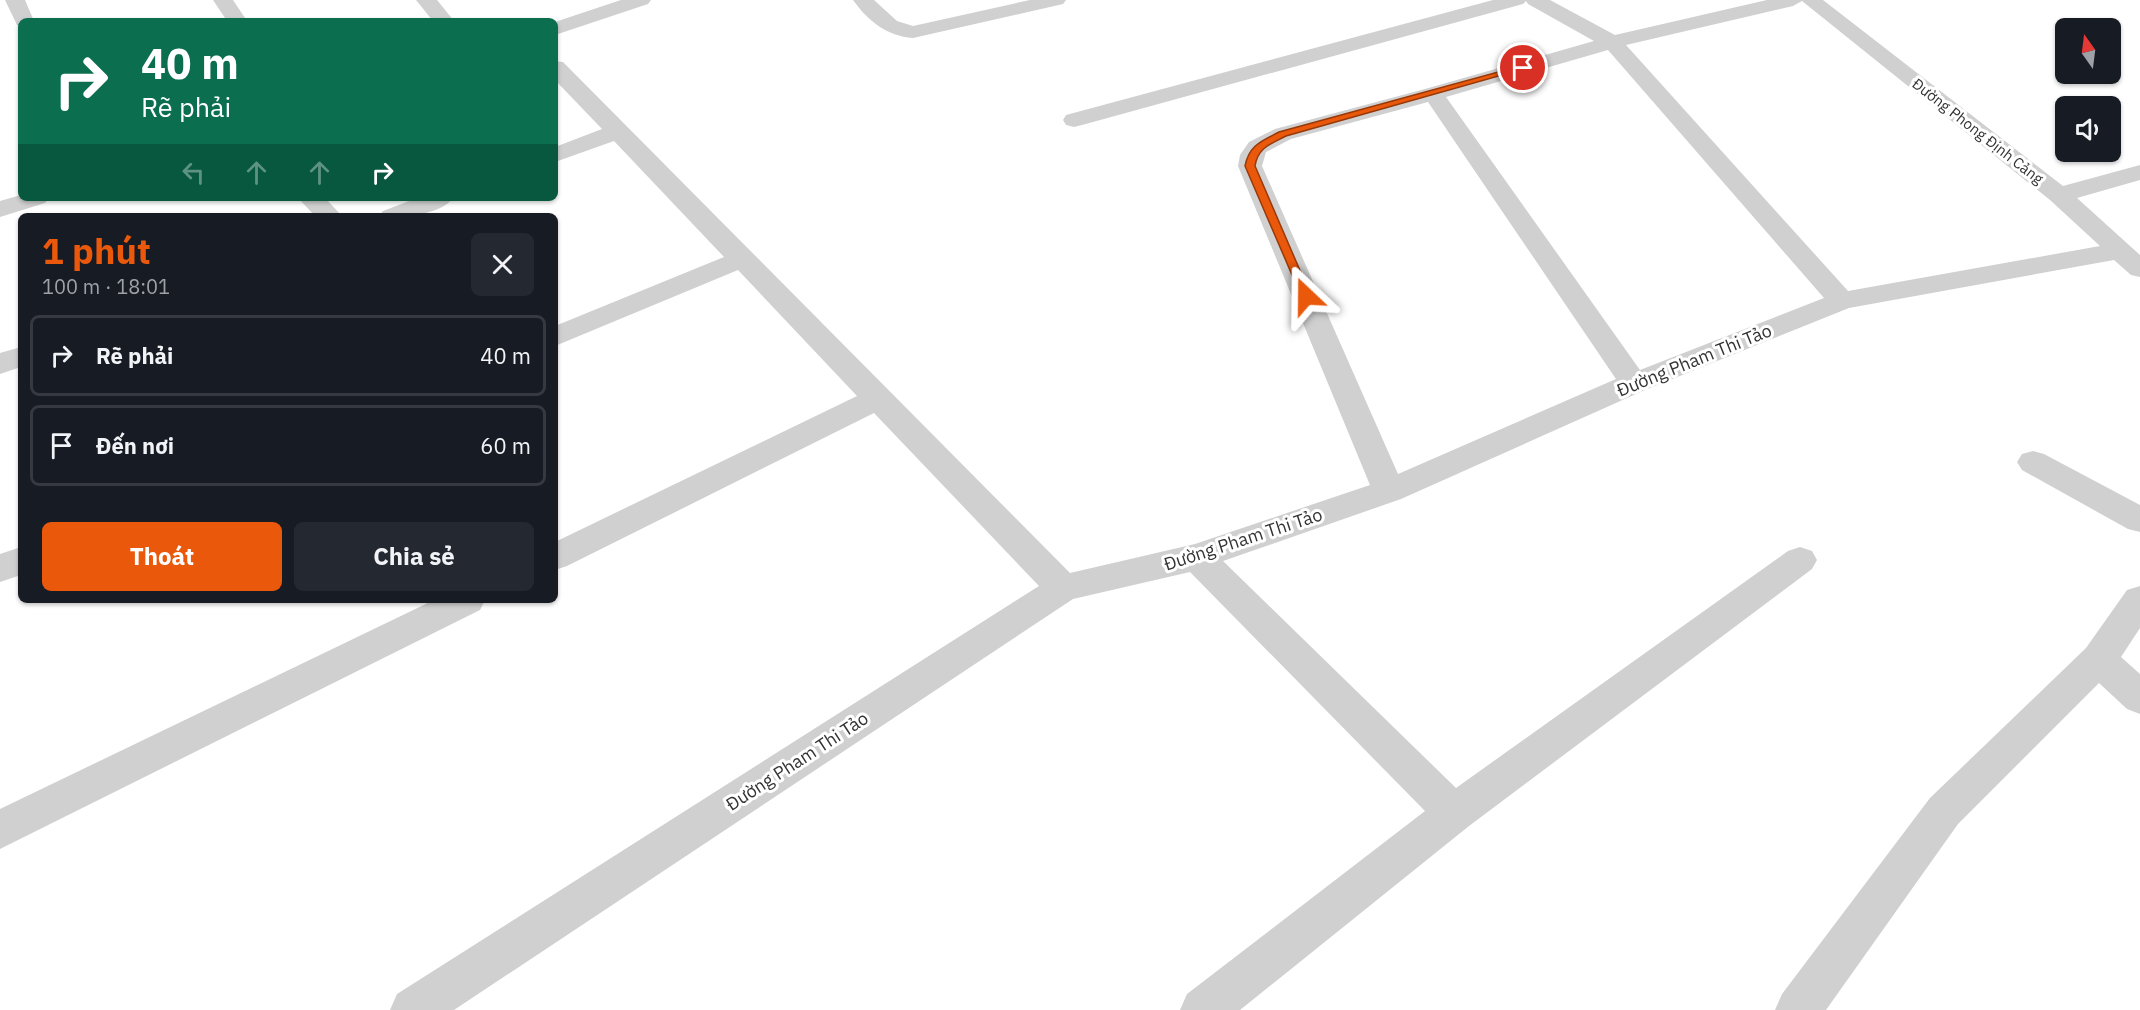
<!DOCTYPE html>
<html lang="vi">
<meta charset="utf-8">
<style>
body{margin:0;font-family:"IBM Plex Sans",sans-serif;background:#242831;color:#f1f3f6;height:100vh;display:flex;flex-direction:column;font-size:22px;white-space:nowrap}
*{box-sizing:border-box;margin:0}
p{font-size:20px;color:#9ea1a6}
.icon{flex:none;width:33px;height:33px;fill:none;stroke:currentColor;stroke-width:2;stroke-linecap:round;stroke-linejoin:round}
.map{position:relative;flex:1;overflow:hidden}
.panel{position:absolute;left:18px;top:213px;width:540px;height:390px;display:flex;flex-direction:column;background:#171b24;border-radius:9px;box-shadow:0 2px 4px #0004}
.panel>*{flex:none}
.guide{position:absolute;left:18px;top:18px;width:540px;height:183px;border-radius:9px;box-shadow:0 2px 4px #0004;background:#0b6e4f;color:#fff;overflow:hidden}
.needle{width:39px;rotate:346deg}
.tools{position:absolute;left:2055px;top:18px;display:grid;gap:12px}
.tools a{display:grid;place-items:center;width:66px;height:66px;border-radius:9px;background:#171b24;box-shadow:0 2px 4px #0004;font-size:30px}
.pin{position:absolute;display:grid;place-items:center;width:51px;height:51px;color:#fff;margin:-26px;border:3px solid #fff;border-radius:50%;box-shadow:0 2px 6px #0007}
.me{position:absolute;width:66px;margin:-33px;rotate:337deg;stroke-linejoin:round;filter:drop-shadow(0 0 4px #0008)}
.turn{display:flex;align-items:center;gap:21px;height:126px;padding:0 24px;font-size:27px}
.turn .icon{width:78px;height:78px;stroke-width:2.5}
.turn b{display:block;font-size:42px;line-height:51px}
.lanes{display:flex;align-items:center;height:57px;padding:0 24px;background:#0003;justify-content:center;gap:30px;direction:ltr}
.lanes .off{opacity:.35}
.round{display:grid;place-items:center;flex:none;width:63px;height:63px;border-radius:9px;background:#242831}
.headline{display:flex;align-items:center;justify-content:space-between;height:102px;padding:0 24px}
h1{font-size:36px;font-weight:700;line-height:45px;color:#ea580c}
.primary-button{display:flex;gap:12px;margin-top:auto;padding:12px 24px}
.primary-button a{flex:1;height:69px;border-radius:9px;background:#ea580c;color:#fff;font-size:24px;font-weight:700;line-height:69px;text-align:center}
.primary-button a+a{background:#242831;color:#f1f3f6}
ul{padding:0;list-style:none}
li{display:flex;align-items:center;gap:18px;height:81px;margin:0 12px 9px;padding:0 12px;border:3px solid #363941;border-radius:9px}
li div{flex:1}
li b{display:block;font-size:22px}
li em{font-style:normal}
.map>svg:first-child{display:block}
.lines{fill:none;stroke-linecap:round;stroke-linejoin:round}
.minor{fill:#d0d0d0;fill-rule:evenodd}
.route{fill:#ea580c;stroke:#983908;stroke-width:1.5}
.labels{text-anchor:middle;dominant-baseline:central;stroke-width:6;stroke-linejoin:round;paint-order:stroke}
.far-street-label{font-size:15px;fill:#333;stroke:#fff}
.street-label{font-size:18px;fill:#333;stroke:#fff}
</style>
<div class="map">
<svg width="2140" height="1010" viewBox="0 0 2140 1010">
<rect width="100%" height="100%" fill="#fff"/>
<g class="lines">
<!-- minor -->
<g class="minor">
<polygon points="5,0 25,0 34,21 21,21 21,26 17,25"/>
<polygon points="213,0 233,0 247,21 227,21"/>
<polygon points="416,0 437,0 454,21 433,21"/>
<polygon points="621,0 651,0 648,4 555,35 555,22"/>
<path d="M853,0h21l23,21 16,5 117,-26h36l-3,4 -150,34c-26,-2 -45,-17 -60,-38z"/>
<path d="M1493,0h57l65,35 152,-35h56l240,186 77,-21v15l-63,18 63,57v22l-9,-2 -17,-15 -265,48 -204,82 -244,109 -178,62 233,227 332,-237 12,-4 12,4 5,9 -5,9 -343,257 -229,184h-60l7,-16 238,-183 -235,-239 -117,27 -619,411h-64l7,-16 642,-408 -165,-173 -307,153 -12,4v-28l302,-146 -119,-126 -183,76v-20l169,-69 -110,-116 -59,21v-15l47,-18 -47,-49v-19l8,1 507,511 125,-29 175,-59 -132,-319 2,-11 9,-13 26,-13 150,-40 169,-48 -66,-37 -2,-3 -3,3 -441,121 -8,2 -8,-2 -3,-5 3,-5zM1802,1l248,199 50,46 -252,45 -222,-246 167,-39zM1608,50l216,248 -184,72 -194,-273zM1428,102l188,277 -218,95 -136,-308 4,-14 25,-13z"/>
<polygon points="21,195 21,198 49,198 45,203 0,217 0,201"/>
<polygon points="298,198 325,198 342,216 315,216"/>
<path d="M417,198h36c-14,19 -53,18 -74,18l4,-5z"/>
<polygon points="21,347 21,367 0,374 0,353"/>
<polygon points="2033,451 2044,454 2140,505 2140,532 2128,529 2022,470 2017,462 2022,454"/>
<polygon points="21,547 21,575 0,582 0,554"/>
<polygon points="2140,586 2140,628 2121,657 2140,674 2140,714 2127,709 2099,683 1958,824 1826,1010 1775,1010 1782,994 1930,798 2086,648 2127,590"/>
<polygon points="434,600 485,600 480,610 0,849 0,809"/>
</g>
</g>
<!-- route -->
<path class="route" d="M1520,66l7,2 -241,68c-15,8 -28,11 -31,30l56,130 -5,3 -4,-1 -57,-132c4,-21 17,-25 34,-34z"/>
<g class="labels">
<!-- far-street labels -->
<g class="far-street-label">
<text transform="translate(1978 131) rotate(38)">Đường Phong Định Cảng</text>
</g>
<!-- street labels -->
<g class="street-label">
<text transform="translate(1694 360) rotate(-22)">Đường Pham Thi Tảo</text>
<text transform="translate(1243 539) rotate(-18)">Đường Pham Thi Tảo</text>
<text transform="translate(797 761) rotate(-33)">Đường Pham Thi Tảo</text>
</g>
</g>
</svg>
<div class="tools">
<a><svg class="needle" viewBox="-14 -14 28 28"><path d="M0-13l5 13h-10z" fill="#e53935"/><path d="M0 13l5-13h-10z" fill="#9ea1a6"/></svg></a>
<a><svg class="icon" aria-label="sound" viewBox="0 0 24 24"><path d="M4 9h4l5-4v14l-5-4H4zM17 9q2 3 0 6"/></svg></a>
</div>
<div class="pin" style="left:1523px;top:68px;background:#d93025"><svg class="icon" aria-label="arrive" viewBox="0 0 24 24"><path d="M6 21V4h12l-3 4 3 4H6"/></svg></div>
<svg class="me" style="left:1306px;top:296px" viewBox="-20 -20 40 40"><path d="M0-17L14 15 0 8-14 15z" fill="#ea580c" stroke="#fff" stroke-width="4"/></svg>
<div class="guide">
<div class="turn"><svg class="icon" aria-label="right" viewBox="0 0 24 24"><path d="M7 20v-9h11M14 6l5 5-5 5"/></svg><div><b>40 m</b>Rẽ phải</div></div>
<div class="lanes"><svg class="icon off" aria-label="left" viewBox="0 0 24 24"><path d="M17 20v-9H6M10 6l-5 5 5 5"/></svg><svg class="icon off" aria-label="ahead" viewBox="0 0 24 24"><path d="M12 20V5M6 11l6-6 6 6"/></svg><svg class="icon off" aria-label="ahead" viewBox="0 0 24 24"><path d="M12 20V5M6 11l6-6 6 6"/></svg><svg class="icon" aria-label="right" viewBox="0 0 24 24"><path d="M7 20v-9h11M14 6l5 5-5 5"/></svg></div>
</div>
<section class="panel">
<div class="headline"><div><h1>1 phút</h1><p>100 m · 18:01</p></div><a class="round"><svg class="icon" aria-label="close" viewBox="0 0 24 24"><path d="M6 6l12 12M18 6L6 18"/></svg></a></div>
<ul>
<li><svg class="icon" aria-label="right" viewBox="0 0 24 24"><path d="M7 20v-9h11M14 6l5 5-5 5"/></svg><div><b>Rẽ phải</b></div><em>40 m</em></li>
<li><svg class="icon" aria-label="arrive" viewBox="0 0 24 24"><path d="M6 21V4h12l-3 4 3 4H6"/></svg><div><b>Đến nơi</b></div><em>60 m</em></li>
</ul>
<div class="primary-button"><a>Thoát</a><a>Chia sẻ</a></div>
</section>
</div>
